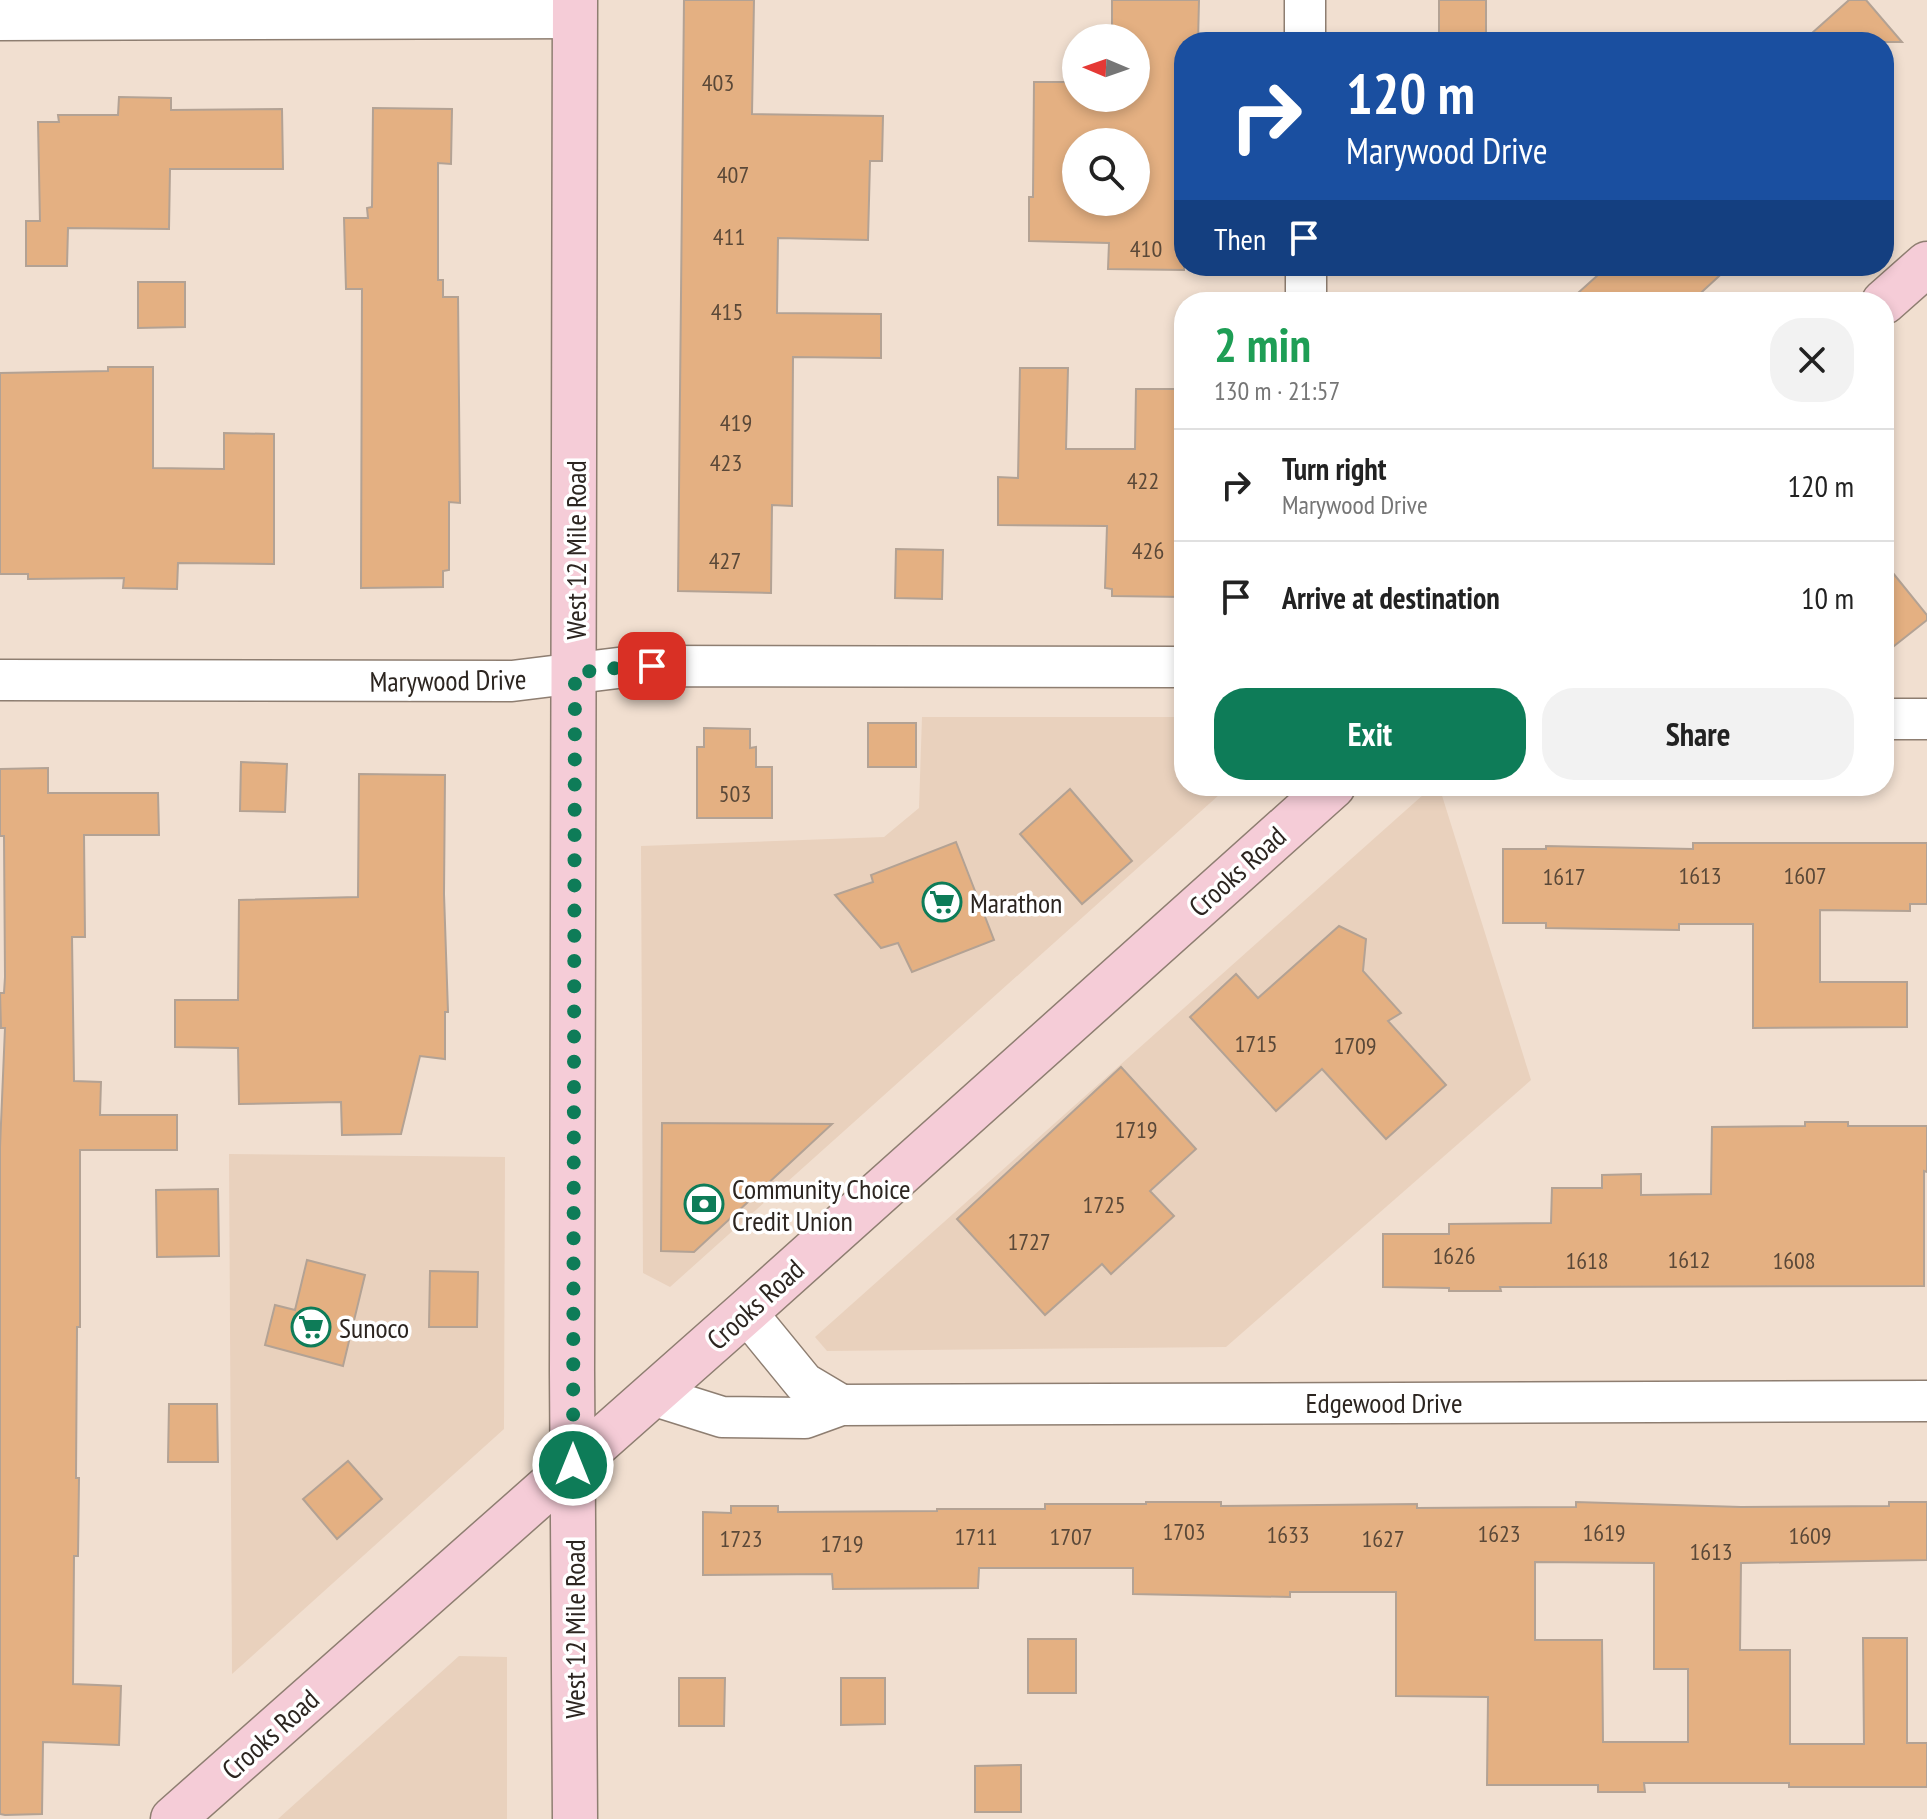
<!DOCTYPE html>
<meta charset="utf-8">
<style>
body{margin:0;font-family:"PT Sans Narrow",sans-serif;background:#f2f2f2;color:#222;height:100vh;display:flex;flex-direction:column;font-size:30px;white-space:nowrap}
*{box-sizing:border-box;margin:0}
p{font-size:26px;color:#767676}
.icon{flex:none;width:44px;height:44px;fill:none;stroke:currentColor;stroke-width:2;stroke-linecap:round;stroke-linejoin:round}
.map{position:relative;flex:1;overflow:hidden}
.details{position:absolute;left:1174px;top:292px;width:720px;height:504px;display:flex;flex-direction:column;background:#fff;border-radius:32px;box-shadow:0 4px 12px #0003}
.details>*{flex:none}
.hud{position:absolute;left:1174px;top:32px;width:720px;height:244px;border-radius:32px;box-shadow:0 4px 12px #0003;background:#1a4fa0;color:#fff;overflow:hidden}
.needle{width:52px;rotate:272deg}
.fabs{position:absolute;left:1062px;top:24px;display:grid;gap:16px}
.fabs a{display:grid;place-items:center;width:88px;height:88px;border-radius:50%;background:#fff;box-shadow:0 4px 12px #0003;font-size:40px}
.pin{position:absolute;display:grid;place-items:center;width:68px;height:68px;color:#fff;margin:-34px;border-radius:16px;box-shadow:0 4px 12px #0006}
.me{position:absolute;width:88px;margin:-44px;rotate:0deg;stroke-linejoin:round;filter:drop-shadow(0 0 6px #0008)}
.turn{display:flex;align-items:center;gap:28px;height:168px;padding:0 40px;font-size:36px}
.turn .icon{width:104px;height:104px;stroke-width:2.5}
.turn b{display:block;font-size:56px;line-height:68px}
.then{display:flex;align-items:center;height:76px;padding:0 40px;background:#0003;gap:16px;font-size:30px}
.round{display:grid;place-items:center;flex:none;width:84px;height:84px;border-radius:32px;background:#f2f2f2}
.overview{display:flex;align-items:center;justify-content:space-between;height:136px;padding:0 40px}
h1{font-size:48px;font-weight:700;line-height:60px;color:#1e9e55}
.action{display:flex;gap:16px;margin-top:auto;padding:16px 40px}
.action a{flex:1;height:92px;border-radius:32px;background:#0e7c58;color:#fff;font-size:32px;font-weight:700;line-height:92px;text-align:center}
.action a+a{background:#f2f2f2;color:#222}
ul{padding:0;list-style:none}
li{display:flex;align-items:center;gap:24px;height:112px;padding:0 40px;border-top:2px solid #e0e0e0}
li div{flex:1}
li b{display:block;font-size:30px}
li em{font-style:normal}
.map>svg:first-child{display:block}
.built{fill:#e9d1bd}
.building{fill:#e4b082;stroke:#b3a294;stroke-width:2;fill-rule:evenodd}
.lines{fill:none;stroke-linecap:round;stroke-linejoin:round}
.minor-casing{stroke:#8e7e71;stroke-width:43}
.secondary-casing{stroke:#8e7e71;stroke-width:47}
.minor{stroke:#fff;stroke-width:40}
.secondary{stroke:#f5ccd7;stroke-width:44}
.route{stroke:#0e7c58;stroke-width:14;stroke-dasharray:0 25.2}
.labels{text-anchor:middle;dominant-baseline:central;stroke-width:7;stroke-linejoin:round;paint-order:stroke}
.number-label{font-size:24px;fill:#5a4838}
.street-label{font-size:28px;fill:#2c2520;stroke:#fff}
.poi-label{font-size:28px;fill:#2c2520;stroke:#fff;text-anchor:start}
</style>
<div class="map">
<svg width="1927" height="1819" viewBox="0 0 1927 1819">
<rect width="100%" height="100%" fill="#f1dfd0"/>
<!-- built -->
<g class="built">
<polygon points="922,717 1184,717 1184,786 1229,786 670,1287 643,1273 641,846 884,837 919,808"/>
<polygon points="1433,786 1439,786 1531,1080 1226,1347 827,1351 815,1337"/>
<polygon points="229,1154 505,1157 504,1429 232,1674"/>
<polygon points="459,1656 507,1657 507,1819 278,1819"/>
</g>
<!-- building -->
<g class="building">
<polygon points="684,0 754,0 752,114 883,116 882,161 870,161 868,240 778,238 777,313 881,314 881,358 793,357 792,506 772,505 771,593 678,591"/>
<path d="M1112,0h87l-1,42h-14v228l-76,-1 1,-26 -80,-2v-44h4l1,-115h42v16h60v-60h-34v-9h10zM1076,142h60v60h-60z"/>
<rect x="1439" y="0" width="47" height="42"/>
<polygon points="1849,0 1866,0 1902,42 1802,42"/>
<polygon points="119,97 171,98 171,110 282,109 283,169 170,169 169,229 68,228 67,266 26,266 26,221 40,221 38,122 59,122 58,115 118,115"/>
<polygon points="373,108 452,109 451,164 438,163 438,280 443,280 443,297 458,297 460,503 449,502 449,570 443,571 443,587 361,588 362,289 346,289 344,218 368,218 367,208 372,207"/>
<polygon points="1608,266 1730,266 1691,302 1568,302"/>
<polygon points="138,282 185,282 185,327 138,328"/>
<polygon points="108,367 153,367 153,468 224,469 224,433 274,434 274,564 178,563 177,589 123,588 124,578 28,579 28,574 0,574 0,373 108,371"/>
<polygon points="1020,368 1068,368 1066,449 1135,449 1136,389 1184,389 1184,597 1112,596 1112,589 1105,588 1107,526 998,525 998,477 1018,478"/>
<polygon points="896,549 943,550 942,599 895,598"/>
<polygon points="1884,562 1927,615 1927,620 1884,654"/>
<rect x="868" y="723" width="48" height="44"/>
<polygon points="704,728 750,729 750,748 756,747 756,767 772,767 772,818 697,818 697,747 704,747"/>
<polygon points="241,762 287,764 285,812 240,811"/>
<polygon points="48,768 48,793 158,793 159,835 84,835 85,937 72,937 74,1081 101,1082 100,1115 177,1115 177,1150 80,1150 80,1327 77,1327 76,1478 79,1478 78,1556 74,1556 73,1684 121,1686 119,1745 43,1742 42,1814 5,1815 0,1814 0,1147 5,1028 1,1028 0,993 4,993 5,977 4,836 0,836 0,769"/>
<polygon points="359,774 445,775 444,894 448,1012 445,1012 445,1059 420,1056 401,1134 342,1135 341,1102 239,1104 238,1048 175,1047 175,1000 238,1000 239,900 358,897"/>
<polygon points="1070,789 1132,861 1082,904 1020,834"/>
<polygon points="956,842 994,940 912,972 898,943 881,948 835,895 873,882 871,875"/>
<polygon points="1693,843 1927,843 1927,904 1910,904 1910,911 1820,910 1820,982 1907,982 1907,1027 1753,1028 1753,924 1679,924 1679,930 1546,928 1546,923 1503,923 1503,849 1546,849 1546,846 1693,849"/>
<polygon points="1339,926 1366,939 1363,971 1401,1013 1388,1021 1446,1085 1386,1139 1322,1069 1276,1111 1190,1017 1236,974 1258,998"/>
<polygon points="1121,1067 1196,1149 1150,1191 1174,1216 1111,1274 1102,1264 1045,1315 957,1219"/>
<polygon points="1805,1122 1848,1122 1848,1126 1927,1126 1927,1172 1924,1171 1924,1286 1500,1287 1501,1291 1449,1291 1449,1288 1383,1287 1383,1234 1449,1234 1449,1224 1551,1223 1552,1188 1602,1188 1602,1175 1641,1174 1641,1195 1711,1194 1712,1127 1805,1126"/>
<polygon points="662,1123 832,1124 694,1252 661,1251"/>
<polygon points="218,1189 219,1256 157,1257 156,1190"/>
<polygon points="307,1260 365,1275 343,1366 265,1345 275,1305 295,1310"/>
<polygon points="430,1271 478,1272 477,1327 429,1327"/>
<polygon points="169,1404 217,1404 218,1462 168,1462"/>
<polygon points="348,1461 382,1499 337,1539 303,1499"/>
<path d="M1146,1502h75v4l196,-2v4l159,-1v-5l165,5 148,-1v-4h38v58l-186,3 -1,87h50v94h74l-1,-106h44v105h20v44h-138v-4h-145l1,9h-47v-7h-111l1,-88 -92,-1v-104h-106v5l-157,-3v-26h-154l-1,20 -145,1 -1,-15 -129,1v-63l28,1v-7h47v6l159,-1v-2h108v-5h101zM1535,1562l119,1v106h34v73h-85l-1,-102h-67z"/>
<rect x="1028" y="1639" width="48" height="54"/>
<polygon points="679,1678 725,1678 724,1726 679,1726"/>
<polygon points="841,1678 885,1678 885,1724 841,1725"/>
<polygon points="1021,1765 1021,1812 975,1812 975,1766"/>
</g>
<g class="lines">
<!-- minor casing -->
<g class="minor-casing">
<g id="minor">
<polyline points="1305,0 1305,42"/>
<polyline points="0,20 575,18"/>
<polyline points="1306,266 1306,302"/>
<polyline points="0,680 512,681 634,666 1184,667"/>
<polyline points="1884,719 1927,719"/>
<polyline points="746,1312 804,1383 841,1405"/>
<polyline points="652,1395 722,1417 805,1418 841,1405 1927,1401"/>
</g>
</g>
<!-- secondary casing -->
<g class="secondary-casing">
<g id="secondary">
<polyline points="575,0 572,1371 575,1819"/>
<polyline points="1884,302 1927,264"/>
<polyline points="173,1819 746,1312 1333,786"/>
</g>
</g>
<!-- minor -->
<use href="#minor" class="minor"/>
<!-- secondary -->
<use href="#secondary" class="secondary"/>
</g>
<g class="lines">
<!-- route -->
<polyline class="route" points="573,1465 575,673 634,666 652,666"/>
</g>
<!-- icons -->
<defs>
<g id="supermarket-ring" transform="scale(2)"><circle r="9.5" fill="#fff" stroke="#0e7c58" stroke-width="1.5"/><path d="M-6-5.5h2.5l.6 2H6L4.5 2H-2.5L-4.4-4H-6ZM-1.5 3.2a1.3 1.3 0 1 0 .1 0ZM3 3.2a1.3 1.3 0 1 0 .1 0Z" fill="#0e7c58"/></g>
<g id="bank-ring" transform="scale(2)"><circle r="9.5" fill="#fff" stroke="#0e7c58" stroke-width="1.5"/><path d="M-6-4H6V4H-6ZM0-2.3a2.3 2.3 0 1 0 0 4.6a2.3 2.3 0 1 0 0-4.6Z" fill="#0e7c58"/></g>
</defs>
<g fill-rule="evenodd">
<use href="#supermarket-ring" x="942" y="902"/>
<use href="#bank-ring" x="704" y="1204"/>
<use href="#supermarket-ring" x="311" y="1327"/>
</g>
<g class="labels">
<!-- number labels -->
<g class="number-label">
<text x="718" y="82">403</text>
<text x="733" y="174">407</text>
<text x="729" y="236">411</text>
<text x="1146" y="248">410</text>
<text x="727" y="311">415</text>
<text x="736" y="422">419</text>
<text x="726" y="462">423</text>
<text x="1143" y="480">422</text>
<text x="1148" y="550">426</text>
<text x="725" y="560">427</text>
<text x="735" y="793">503</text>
<text x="1700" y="875">1613</text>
<text x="1805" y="875">1607</text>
<text x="1564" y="876">1617</text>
<text x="1256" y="1043">1715</text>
<text x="1355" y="1045">1709</text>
<text x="1136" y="1129">1719</text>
<text x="1104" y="1204">1725</text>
<text x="1029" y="1241">1727</text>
<text x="1454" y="1255">1626</text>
<text x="1689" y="1259">1612</text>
<text x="1587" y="1260">1618</text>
<text x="1794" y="1260">1608</text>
<text x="1184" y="1531">1703</text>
<text x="1604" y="1532">1619</text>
<text x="1499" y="1533">1623</text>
<text x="1288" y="1534">1633</text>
<text x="1810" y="1535">1609</text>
<text x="976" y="1536">1711</text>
<text x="1071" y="1536">1707</text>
<text x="741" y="1538">1723</text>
<text x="1383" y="1538">1627</text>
<text x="842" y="1543">1719</text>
<text x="1711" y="1551">1613</text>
</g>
<!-- street labels -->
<g class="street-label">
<text transform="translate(575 550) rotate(-90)">West 12 Mile Road</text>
<text transform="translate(448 680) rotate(-1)">Marywood Drive</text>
<text transform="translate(1237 871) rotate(-42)">Crooks Road</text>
<text transform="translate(755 1304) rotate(-42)">Crooks Road</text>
<text x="1384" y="1402">Edgewood Drive</text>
<text transform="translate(574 1629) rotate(-90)">West 12 Mile Road</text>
<text transform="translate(270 1734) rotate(-42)">Crooks Road</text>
</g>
<!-- poi labels -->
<g class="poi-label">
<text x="970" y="902">Marathon</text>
<text x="732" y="1188">Community Choice<tspan x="732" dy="32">Credit Union</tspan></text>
<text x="339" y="1327">Sunoco</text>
</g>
</g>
</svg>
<div class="fabs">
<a><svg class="needle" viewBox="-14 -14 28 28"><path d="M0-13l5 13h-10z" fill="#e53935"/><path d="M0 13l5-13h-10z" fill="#767676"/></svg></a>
<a><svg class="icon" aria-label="search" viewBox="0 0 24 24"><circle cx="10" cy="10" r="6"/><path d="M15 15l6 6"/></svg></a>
</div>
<div class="pin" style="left:652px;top:666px;background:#d93025"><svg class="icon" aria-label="arrive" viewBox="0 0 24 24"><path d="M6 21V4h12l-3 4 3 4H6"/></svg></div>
<svg class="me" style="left:573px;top:1465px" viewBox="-20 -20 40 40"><circle r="17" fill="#0e7c58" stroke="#fff" stroke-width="3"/><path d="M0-11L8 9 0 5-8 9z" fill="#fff"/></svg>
<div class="hud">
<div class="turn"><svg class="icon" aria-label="right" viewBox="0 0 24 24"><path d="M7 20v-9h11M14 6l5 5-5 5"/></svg><div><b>120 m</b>Marywood Drive</div></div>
<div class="then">Then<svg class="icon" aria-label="arrive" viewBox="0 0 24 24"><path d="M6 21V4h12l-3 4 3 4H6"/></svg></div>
</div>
<section class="details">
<div class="overview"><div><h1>2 min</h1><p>130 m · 21:57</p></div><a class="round"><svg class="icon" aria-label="close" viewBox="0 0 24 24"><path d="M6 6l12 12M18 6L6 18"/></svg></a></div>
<ul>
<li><svg class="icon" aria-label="right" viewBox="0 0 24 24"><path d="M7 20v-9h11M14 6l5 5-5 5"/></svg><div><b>Turn right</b><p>Marywood Drive</p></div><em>120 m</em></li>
<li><svg class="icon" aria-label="arrive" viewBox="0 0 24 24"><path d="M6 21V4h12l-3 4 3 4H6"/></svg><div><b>Arrive at destination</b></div><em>10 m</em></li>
</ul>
<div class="action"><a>Exit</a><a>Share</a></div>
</section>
</div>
